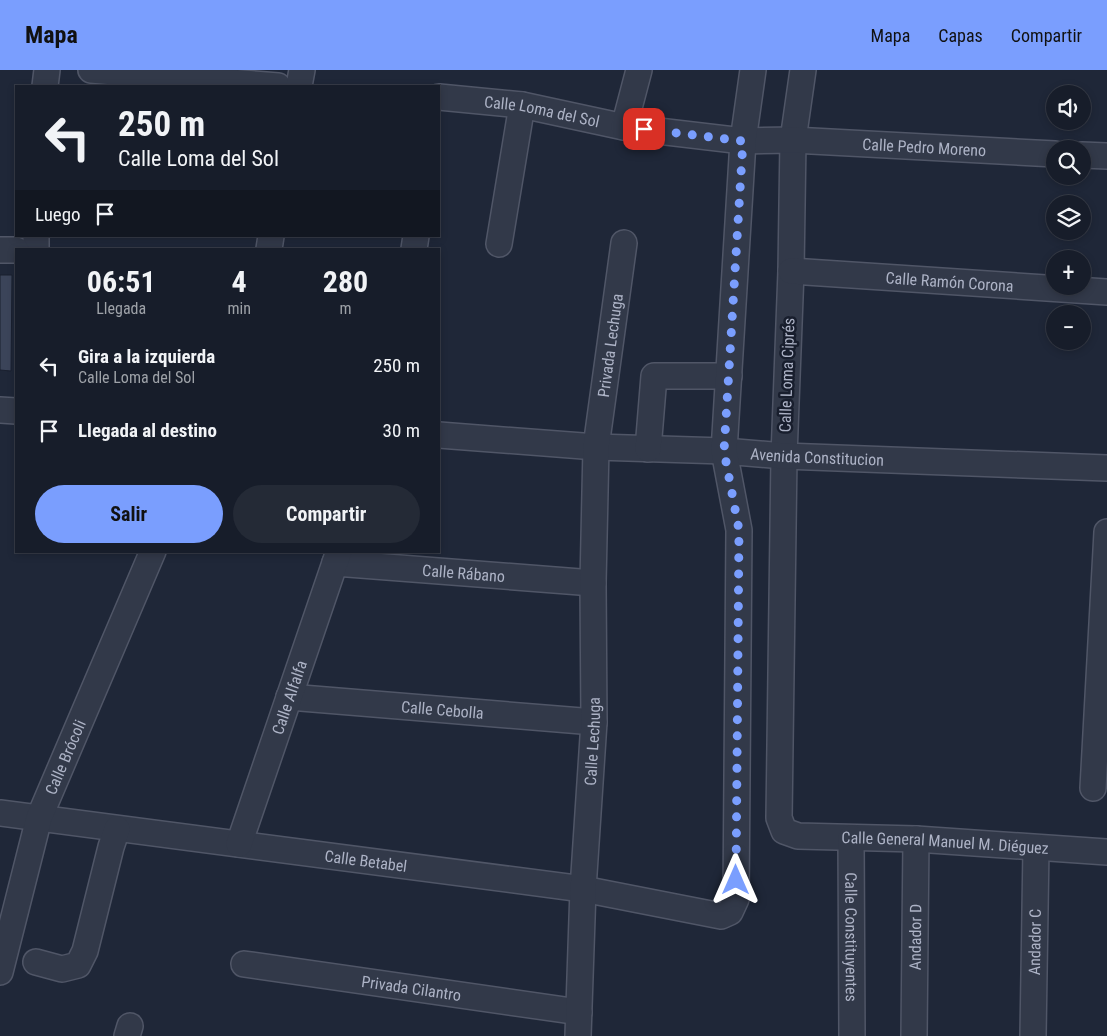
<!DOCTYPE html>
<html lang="es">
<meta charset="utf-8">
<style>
body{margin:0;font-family:"Roboto Condensed",sans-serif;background:#242a36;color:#f1f3f6;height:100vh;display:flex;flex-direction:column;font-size:19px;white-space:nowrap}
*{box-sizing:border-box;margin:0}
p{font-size:16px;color:#9ea2a8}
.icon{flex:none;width:28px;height:28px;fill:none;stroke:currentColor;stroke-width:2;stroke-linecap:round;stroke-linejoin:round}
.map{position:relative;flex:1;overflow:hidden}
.sheet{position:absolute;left:15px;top:178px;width:425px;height:305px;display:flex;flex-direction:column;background:#171d2a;border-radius:0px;box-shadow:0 2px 8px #0003,0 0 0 1px #363b47}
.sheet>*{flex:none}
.top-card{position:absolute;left:15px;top:15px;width:425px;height:152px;border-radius:0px;box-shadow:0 2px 8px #0003,0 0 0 1px #363b47;background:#171d2a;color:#f1f3f6;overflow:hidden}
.fabs{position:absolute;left:1046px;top:15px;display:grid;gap:10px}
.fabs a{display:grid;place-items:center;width:45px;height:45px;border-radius:50%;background:#171d2a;box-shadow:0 2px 8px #0003,0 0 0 1px #363b47;font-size:25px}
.pin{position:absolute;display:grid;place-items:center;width:42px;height:42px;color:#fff;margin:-21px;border-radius:10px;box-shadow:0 2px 8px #0006}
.me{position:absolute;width:55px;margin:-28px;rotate:0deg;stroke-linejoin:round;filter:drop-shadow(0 0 4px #0008)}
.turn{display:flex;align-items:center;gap:18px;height:105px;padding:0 20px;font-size:22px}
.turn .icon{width:65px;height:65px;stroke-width:2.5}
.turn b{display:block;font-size:35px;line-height:42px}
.then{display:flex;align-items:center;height:48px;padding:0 20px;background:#0003;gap:10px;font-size:19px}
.eta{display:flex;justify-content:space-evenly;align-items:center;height:85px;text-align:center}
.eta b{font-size:30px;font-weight:700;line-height:35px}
.cta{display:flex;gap:10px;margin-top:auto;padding:10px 20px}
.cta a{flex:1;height:58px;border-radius:30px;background:#7a9efe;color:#111;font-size:20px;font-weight:700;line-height:58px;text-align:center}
.cta a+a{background:#242a36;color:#f1f3f6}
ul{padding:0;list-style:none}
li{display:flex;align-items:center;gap:15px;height:65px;padding:0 20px}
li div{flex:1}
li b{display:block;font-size:19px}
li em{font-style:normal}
header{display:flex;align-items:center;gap:30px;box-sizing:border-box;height:70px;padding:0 25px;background:#7a9efe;color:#111}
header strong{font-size:24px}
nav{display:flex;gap:28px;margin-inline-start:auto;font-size:18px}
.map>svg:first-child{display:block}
.building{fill:#3b4459;stroke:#1a202f}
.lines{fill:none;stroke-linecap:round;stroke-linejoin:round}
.minor-casing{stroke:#505667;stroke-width:28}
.minor{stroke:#323949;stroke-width:25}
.route{stroke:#7a9efe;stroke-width:9;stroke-dasharray:0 16.2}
.labels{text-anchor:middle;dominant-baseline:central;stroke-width:5;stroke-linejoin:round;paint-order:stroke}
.street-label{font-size:16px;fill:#adb3c6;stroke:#181e2d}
</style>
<header>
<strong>Mapa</strong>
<nav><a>Mapa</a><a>Capas</a><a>Compartir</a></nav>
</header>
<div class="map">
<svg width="1107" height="966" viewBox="0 0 1107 966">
<rect width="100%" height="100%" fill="#1f2738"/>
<!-- building -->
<polygon class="building" points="0,205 12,205 11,301 0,300"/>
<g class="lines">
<!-- minor casing -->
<g class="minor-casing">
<g id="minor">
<polyline points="91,0 278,16"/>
<path id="s1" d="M803,0l-10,70 -2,131 -7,185 -5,362 5,13 14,5 118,3 191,13"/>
<polyline points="45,16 47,0"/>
<polyline points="299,16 302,0"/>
<path id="s2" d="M439,27l83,8 102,22 119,14 50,-1 262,14"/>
<polyline points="624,57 639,0"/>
<polyline points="1082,85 1107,86"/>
<polyline points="499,174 522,35"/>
<polyline points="36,179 36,166"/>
<polyline points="269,179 271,166"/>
<polyline points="414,179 416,166"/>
<polyline points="0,180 16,180"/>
<path id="s3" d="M791,201l316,21"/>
<polyline points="0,340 16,341"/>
<path id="s4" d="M439,365l157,12 128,4 60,5 323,12"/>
<polyline points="648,379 654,306 729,306"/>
<path id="s5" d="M335,493l258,20"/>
<path id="s6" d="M289,627l305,25"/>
<polyline points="1093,718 1107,462"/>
<path id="s7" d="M0,743l583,76 138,27 9,-4 6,-13 3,-369 -15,-79 19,-310 10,-71"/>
<path id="s8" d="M851,768l1,198"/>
<path id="s9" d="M239,774l100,-293"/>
<polyline points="36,892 62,899 78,895 85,881 111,777 117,759"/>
<path id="s10" d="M244,894l335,48"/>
<path id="s11" d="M0,902l39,-154 114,-267"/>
<polyline points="127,966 130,956"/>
<path id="s12" d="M578,966l5,-147 11,-167 -1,-139 3,-136 28,-204"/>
<path id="s13" d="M914,966l2,-197"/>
<path id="s14" d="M1033,966l3,-188"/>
</g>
</g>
<!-- minor -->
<use href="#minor" class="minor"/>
</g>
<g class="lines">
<!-- route -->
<polyline class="route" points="644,59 743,71 724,381 739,460 736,810"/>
</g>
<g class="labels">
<!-- street labels -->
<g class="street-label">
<text stroke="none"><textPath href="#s2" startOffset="104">Calle Loma del Sol</textPath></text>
<text stroke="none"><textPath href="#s2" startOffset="489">Calle Pedro Moreno</textPath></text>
<text stroke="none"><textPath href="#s3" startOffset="159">Calle Ramón Corona</textPath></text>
<text stroke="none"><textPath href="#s12" startOffset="692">Privada Lechuga</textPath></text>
<text transform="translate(787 305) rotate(-88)">Calle Loma Ciprés</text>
<text stroke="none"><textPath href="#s4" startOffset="379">Avenida Constitucion</textPath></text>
<text stroke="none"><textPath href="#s5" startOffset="129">Calle Rábano</textPath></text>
<text stroke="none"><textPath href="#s9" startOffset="155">Calle Alfalfa</textPath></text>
<text stroke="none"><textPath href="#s6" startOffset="154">Calle Cebolla</textPath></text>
<text stroke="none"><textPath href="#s12" startOffset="295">Calle Lechuga</textPath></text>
<text stroke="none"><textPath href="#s11" startOffset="225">Calle Brócoli</textPath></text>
<text stroke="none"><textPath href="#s1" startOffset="925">Calle General Manuel M. Diéguez</textPath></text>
<text stroke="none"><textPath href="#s7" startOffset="369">Calle Betabel</textPath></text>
<text stroke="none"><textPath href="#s8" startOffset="99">Calle Constituyentes</textPath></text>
<text stroke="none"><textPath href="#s13" startOffset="99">Andador D</textPath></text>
<text stroke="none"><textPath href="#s14" startOffset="94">Andador C</textPath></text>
<text stroke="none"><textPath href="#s10" startOffset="169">Privada Cilantro</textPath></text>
</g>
</g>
</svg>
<div class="fabs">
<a><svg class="icon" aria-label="sound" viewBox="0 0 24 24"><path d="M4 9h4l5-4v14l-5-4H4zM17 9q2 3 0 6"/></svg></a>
<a><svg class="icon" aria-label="search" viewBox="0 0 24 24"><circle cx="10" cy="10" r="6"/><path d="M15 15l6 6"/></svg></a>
<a><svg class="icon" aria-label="layers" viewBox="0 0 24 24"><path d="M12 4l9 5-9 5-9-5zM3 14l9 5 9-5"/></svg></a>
<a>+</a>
<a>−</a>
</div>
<div class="pin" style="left:644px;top:59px;background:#d93025"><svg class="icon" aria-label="arrive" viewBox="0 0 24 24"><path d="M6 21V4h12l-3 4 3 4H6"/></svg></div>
<svg class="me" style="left:736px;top:810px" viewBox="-20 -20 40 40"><path d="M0-17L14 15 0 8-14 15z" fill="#7a9efe" stroke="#fff" stroke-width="4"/></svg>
<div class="top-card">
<div class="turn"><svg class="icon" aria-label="left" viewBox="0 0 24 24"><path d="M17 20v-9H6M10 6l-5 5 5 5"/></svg><div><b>250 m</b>Calle Loma del Sol</div></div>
<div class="then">Luego<svg class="icon" aria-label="arrive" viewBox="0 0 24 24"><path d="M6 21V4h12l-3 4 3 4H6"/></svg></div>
</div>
<section class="sheet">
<div class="eta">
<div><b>06:51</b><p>Llegada</p></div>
<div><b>4</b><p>min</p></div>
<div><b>280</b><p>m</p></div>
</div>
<ul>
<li><svg class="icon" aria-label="left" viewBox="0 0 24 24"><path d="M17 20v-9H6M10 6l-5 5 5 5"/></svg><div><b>Gira a la izquierda</b><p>Calle Loma del Sol</p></div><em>250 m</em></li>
<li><svg class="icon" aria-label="arrive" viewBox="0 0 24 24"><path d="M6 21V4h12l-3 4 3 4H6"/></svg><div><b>Llegada al destino</b></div><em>30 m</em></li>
</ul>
<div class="cta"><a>Salir</a><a>Compartir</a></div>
</section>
</div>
